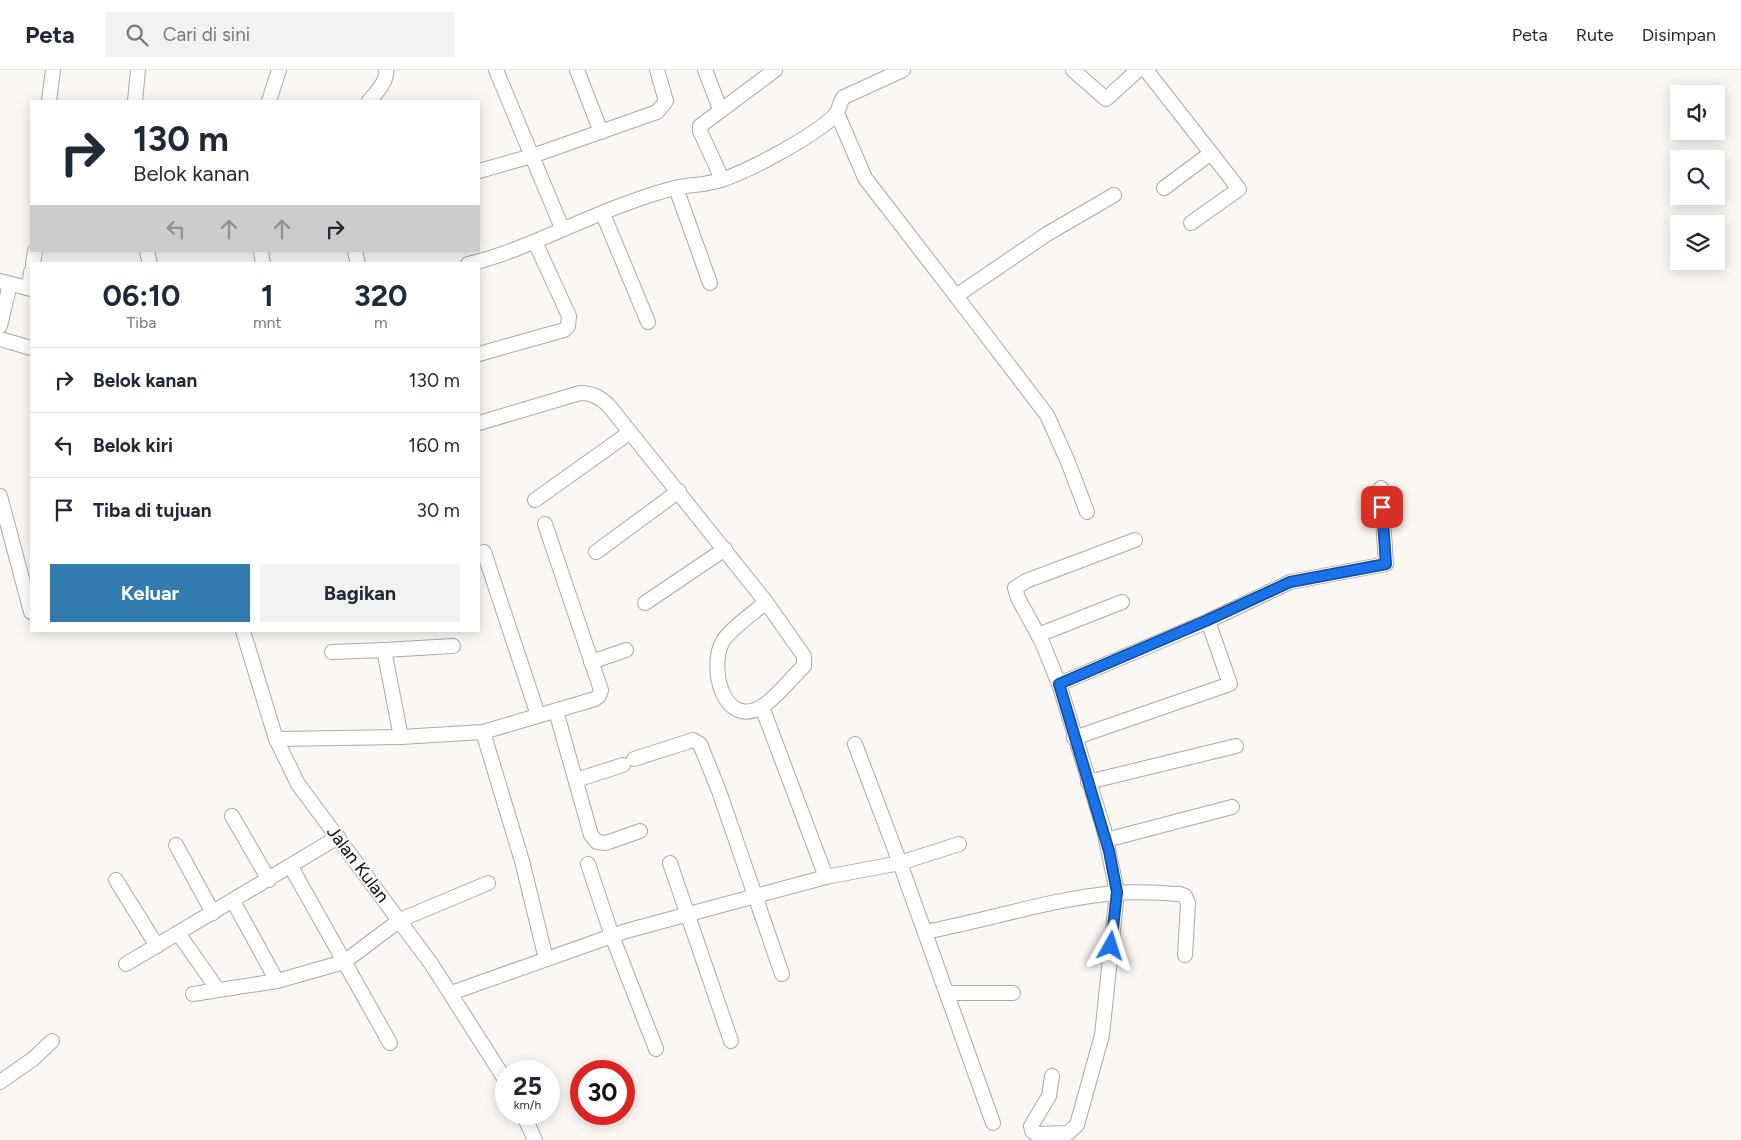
<!DOCTYPE html>
<html lang="id">
<style>
body{margin:0;font-family:Figtree,sans-serif;background:#f2f2f3;color:#1f2937;height:100vh;display:flex;flex-direction:column;font-size:19px;white-space:nowrap}
*{box-sizing:border-box;margin:0}
p{font-size:16px;color:#747a83}
.icon{flex:none;width:28px;height:28px;fill:none;stroke:currentColor;stroke-width:2;stroke-linecap:round;stroke-linejoin:round}
.map{position:relative;flex:1;overflow:hidden}
.drawer{position:absolute;left:30px;top:192px;width:450px;height:370px;display:flex;flex-direction:column;background:#fff;border-radius:0px;box-shadow:0 2px 12px #0003}
.drawer>*{flex:none}
.top-card{position:absolute;left:30px;top:30px;width:450px;height:152px;border-radius:0px;box-shadow:0 2px 12px #0003;background:#fff;color:#1f2937;overflow:hidden}
.tools{position:absolute;left:1670px;top:15px;display:grid;gap:10px}
.tools a{display:grid;place-items:center;width:55px;height:55px;border-radius:0px;background:#fff;box-shadow:0 2px 12px #0003;font-size:25px}
.speed{position:absolute;left:495px;top:990px;display:flex;gap:10px;font-size:25px;font-weight:700;text-align:center}
.speed>*{display:grid;place-content:center;width:65px;height:65px;border-radius:50%;background:#fff;box-shadow:0 2px 12px #0003;line-height:1}
.speed small{font-size:12px;font-weight:400}
.speed .limit{border:8px solid #d22;background:#fff;color:#111}
.pin{position:absolute;display:grid;place-items:center;width:42px;height:42px;color:#fff;margin:-21px;border-radius:10px;box-shadow:0 2px 8px #0006}
.me{position:absolute;width:55px;margin:-28px;rotate:6deg;stroke-linejoin:round;filter:drop-shadow(0 0 4px #0008)}
.turn{display:flex;align-items:center;gap:18px;height:105px;padding:0 20px;font-size:22px}
.turn .icon{width:65px;height:65px;stroke-width:2.5}
.turn b{display:block;font-size:35px;line-height:42px}
.lanes{display:flex;align-items:center;height:48px;padding:0 20px;background:#0003;justify-content:center;gap:25px;direction:ltr}
.lanes .off{opacity:.35}
.eta{display:flex;justify-content:space-evenly;align-items:center;height:85px;text-align:center}
.eta b{font-size:30px;font-weight:700;line-height:35px}
.button{display:flex;gap:10px;margin-top:auto;padding:10px 20px}
.button a{flex:1;height:58px;border-radius:0px;background:#327baf;color:#fff;font-size:20px;font-weight:700;line-height:58px;text-align:center}
.button a+a{background:#f2f2f3;color:#1f2937}
ul{padding:0;list-style:none}
li{display:flex;align-items:center;gap:15px;height:65px;padding:0 20px;border-top:1px solid #e0e1e3}
li div{flex:1}
li b{display:block;font-size:19px}
li em{font-style:normal}
header{display:flex;align-items:center;gap:30px;box-sizing:border-box;height:70px;padding:0 25px;background:#fff;border-bottom:1px solid #e0e1e3}
header strong{font-size:24px}
nav{display:flex;gap:28px;margin-inline-start:auto;font-size:18px}
.search{width:350px;height:45px;background:#f2f2f3;display:flex;align-items:center;gap:12px;box-sizing:border-box;padding:0 18px;border-radius:0px;color:#747a83;font-size:19px}
.map>svg:first-child{display:block}
.lines{fill:none;stroke-linecap:round;stroke-linejoin:round}
.minor-casing{stroke:#ada9a4;stroke-width:16}
.minor{stroke:#fff;stroke-width:14}
.route-casing{stroke:#114b97;stroke-width:12}
.route{stroke:#1a73e8;stroke-width:9}
.labels{text-anchor:middle;dominant-baseline:central;stroke-width:4;stroke-linejoin:round;paint-order:stroke}
.street-label{font-size:18px;fill:#0e0d0b;stroke:#fff}
</style>
<header>
<strong>Peta</strong>
<div class="search"><svg class="icon" aria-label="search" viewBox="0 0 24 24"><circle cx="10" cy="10" r="6"/><path d="M15 15l6 6"/></svg>Cari di sini</div>
<nav><a>Peta</a><a>Rute</a><a>Disimpan</a></nav>
</header>
<div class="map">
<svg width="1741" height="1070" viewBox="0 0 1741 1070">
<rect width="100%" height="100%" fill="#fbf7f2"/>
<g class="lines">
<!-- minor casing -->
<g class="minor-casing">
<g id="minor">
<polyline points="496,0 562,158"/>
<polyline points="577,0 601,62"/>
<polyline points="705,0 720,39"/>
<polyline points="1073,0 1106,29 1138,0"/>
<polyline points="1146,0 1211,83 1164,118"/>
<polyline points="49,31 53,0"/>
<polyline points="135,31 138,0"/>
<polyline points="269,31 279,0"/>
<path d="M369,31c7,-8 19,-20 17,-31"/>
<polyline points="837,43 865,108 956,226 1047,164 1114,125"/>
<polyline points="479,101 532,86 657,42 666,31 657,0"/>
<polyline points="722,109 700,61 700,56 775,0"/>
<polyline points="676,118 710,213"/>
<polyline points="603,144 648,252"/>
<polyline points="1191,153 1239,119 1211,83"/>
<polyline points="147,181 150,194"/>
<polyline points="261,181 263,194"/>
<polyline points="355,181 358,194"/>
<polyline points="33,194 35,181"/>
<path d="M468,194c55,-13 104,-41 157,-60 16,-6 33,-12 50,-16 13,-3 26,-3 38,-6 28,-6 104,-47 123,-68 4,-5 3,-12 8,-17l59,-27"/>
<polyline points="0,211 31,219"/>
<polyline points="29,218 31,202"/>
<polyline points="956,226 1047,345 1068,392 1087,442"/>
<polyline points="0,256 10,214"/>
<polyline points="0,269 31,278"/>
<polyline points="479,284 564,260 568,256 569,246 535,172"/>
<path d="M479,353l101,-30c12,0 20,4 29,13l157,196 38,54v10c-12,11 -28,32 -41,40 -40,25 -55,-40 -40,-65 8,-13 32,-29 43,-39"/>
<polyline points="0,426 31,542"/>
<polyline points="535,430 629,363"/>
<polyline points="484,482 538,645"/>
<polyline points="596,482 679,421"/>
<polyline points="645,533 725,479"/>
<polyline points="243,561 276,669 298,714 432,895 506,1011"/>
<polyline points="1038,565 1122,532"/>
<polyline points="384,580 453,576"/>
<polyline points="332,582 384,580 401,667"/>
<polyline points="591,592 626,580"/>
<polyline points="1059,614 1208,551 1290,512 1386,494 1381,418"/>
<polyline points="762,637 826,807"/>
<polyline points="556,641 591,765 597,772 606,773 640,761"/>
<polyline points="483,662 595,629 599,626 601,620 545,454"/>
<polyline points="1074,668 1230,614 1208,551"/>
<polyline points="276,669 401,667 483,662 522,791 546,889"/>
<polyline points="855,674 900,793 993,1053"/>
<polyline points="634,689 687,672 693,670 700,674 719,721 782,904"/>
<polyline points="576,710 623,695"/>
<polyline points="1088,712 1236,676"/>
<polyline points="232,746 269,810"/>
<polyline points="1106,770 1232,737"/>
<polyline points="176,775 213,843"/>
<polyline points="670,793 731,971"/>
<polyline points="588,794 612,866 656,979"/>
<polyline points="291,797 390,973"/>
<polyline points="116,810 157,876"/>
<polyline points="233,831 277,911"/>
<path d="M925,862c64,-12 125,-33 190,-39 21,-2 44,0 65,1l5,2 3,7 -3,52"/>
<polyline points="178,863 218,920"/>
<polyline points="126,894 338,767"/>
<polyline points="451,923 626,861 826,807 900,793 959,774"/>
<polyline points="947,923 1013,923"/>
<polyline points="193,924 277,911 344,892 400,850 488,813"/>
<polyline points="1052,1006 1049,1026 1031,1056 1032,1061 1036,1064 1068,1063 1077,1055 1102,965 1117,822 1104,760 1059,614 1042,572 1018,528 1015,518 1026,511 1135,470"/>
<polyline points="0,1012 33,989 52,971"/>
<polyline points="523,1044 535,1070"/>
</g>
</g>
<!-- minor -->
<use href="#minor" class="minor"/>
</g>
<g class="lines">
<!-- route casing -->
<g class="route-casing">
<polyline id="route" points="1111,876 1117,822 1109,781 1059,614 1208,550 1290,512 1386,494 1382,437"/>
</g>
<!-- route -->
<use href="#route" class="route"/>
</g>
<g class="labels">
<!-- street labels -->
<g class="street-label">
<text transform="translate(358 794) rotate(53)">Jalan Kulan</text>
</g>
</g>
</svg>
<div class="tools">
<a><svg class="icon" aria-label="sound" viewBox="0 0 24 24"><path d="M4 9h4l5-4v14l-5-4H4zM17 9q2 3 0 6"/></svg></a>
<a><svg class="icon" aria-label="search" viewBox="0 0 24 24"><circle cx="10" cy="10" r="6"/><path d="M15 15l6 6"/></svg></a>
<a><svg class="icon" aria-label="layers" viewBox="0 0 24 24"><path d="M12 4l9 5-9 5-9-5zM3 14l9 5 9-5"/></svg></a>
</div>
<div class="speed"><div>25<small>km/h</small></div><div class="limit">30</div></div>
<div class="pin" style="left:1382px;top:437px;background:#d93025"><svg class="icon" aria-label="arrive" viewBox="0 0 24 24"><path d="M6 21V4h12l-3 4 3 4H6"/></svg></div>
<svg class="me" style="left:1111px;top:876px" viewBox="-20 -20 40 40"><path d="M0-17L14 15 0 8-14 15z" fill="#1a73e8" stroke="#fff" stroke-width="4"/></svg>
<div class="top-card">
<div class="turn"><svg class="icon" aria-label="right" viewBox="0 0 24 24"><path d="M7 20v-9h11M14 6l5 5-5 5"/></svg><div><b>130 m</b>Belok kanan</div></div>
<div class="lanes"><svg class="icon off" aria-label="left" viewBox="0 0 24 24"><path d="M17 20v-9H6M10 6l-5 5 5 5"/></svg><svg class="icon off" aria-label="ahead" viewBox="0 0 24 24"><path d="M12 20V5M6 11l6-6 6 6"/></svg><svg class="icon off" aria-label="ahead" viewBox="0 0 24 24"><path d="M12 20V5M6 11l6-6 6 6"/></svg><svg class="icon" aria-label="right" viewBox="0 0 24 24"><path d="M7 20v-9h11M14 6l5 5-5 5"/></svg></div>
</div>
<section class="drawer">
<div class="eta">
<div><b>06:10</b><p>Tiba</p></div>
<div><b>1</b><p>mnt</p></div>
<div><b>320</b><p>m</p></div>
</div>
<ul>
<li><svg class="icon" aria-label="right" viewBox="0 0 24 24"><path d="M7 20v-9h11M14 6l5 5-5 5"/></svg><div><b>Belok kanan</b></div><em>130 m</em></li>
<li><svg class="icon" aria-label="left" viewBox="0 0 24 24"><path d="M17 20v-9H6M10 6l-5 5 5 5"/></svg><div><b>Belok kiri</b></div><em>160 m</em></li>
<li><svg class="icon" aria-label="arrive" viewBox="0 0 24 24"><path d="M6 21V4h12l-3 4 3 4H6"/></svg><div><b>Tiba di tujuan</b></div><em>30 m</em></li>
</ul>
<div class="button"><a>Keluar</a><a>Bagikan</a></div>
</section>
</div>
